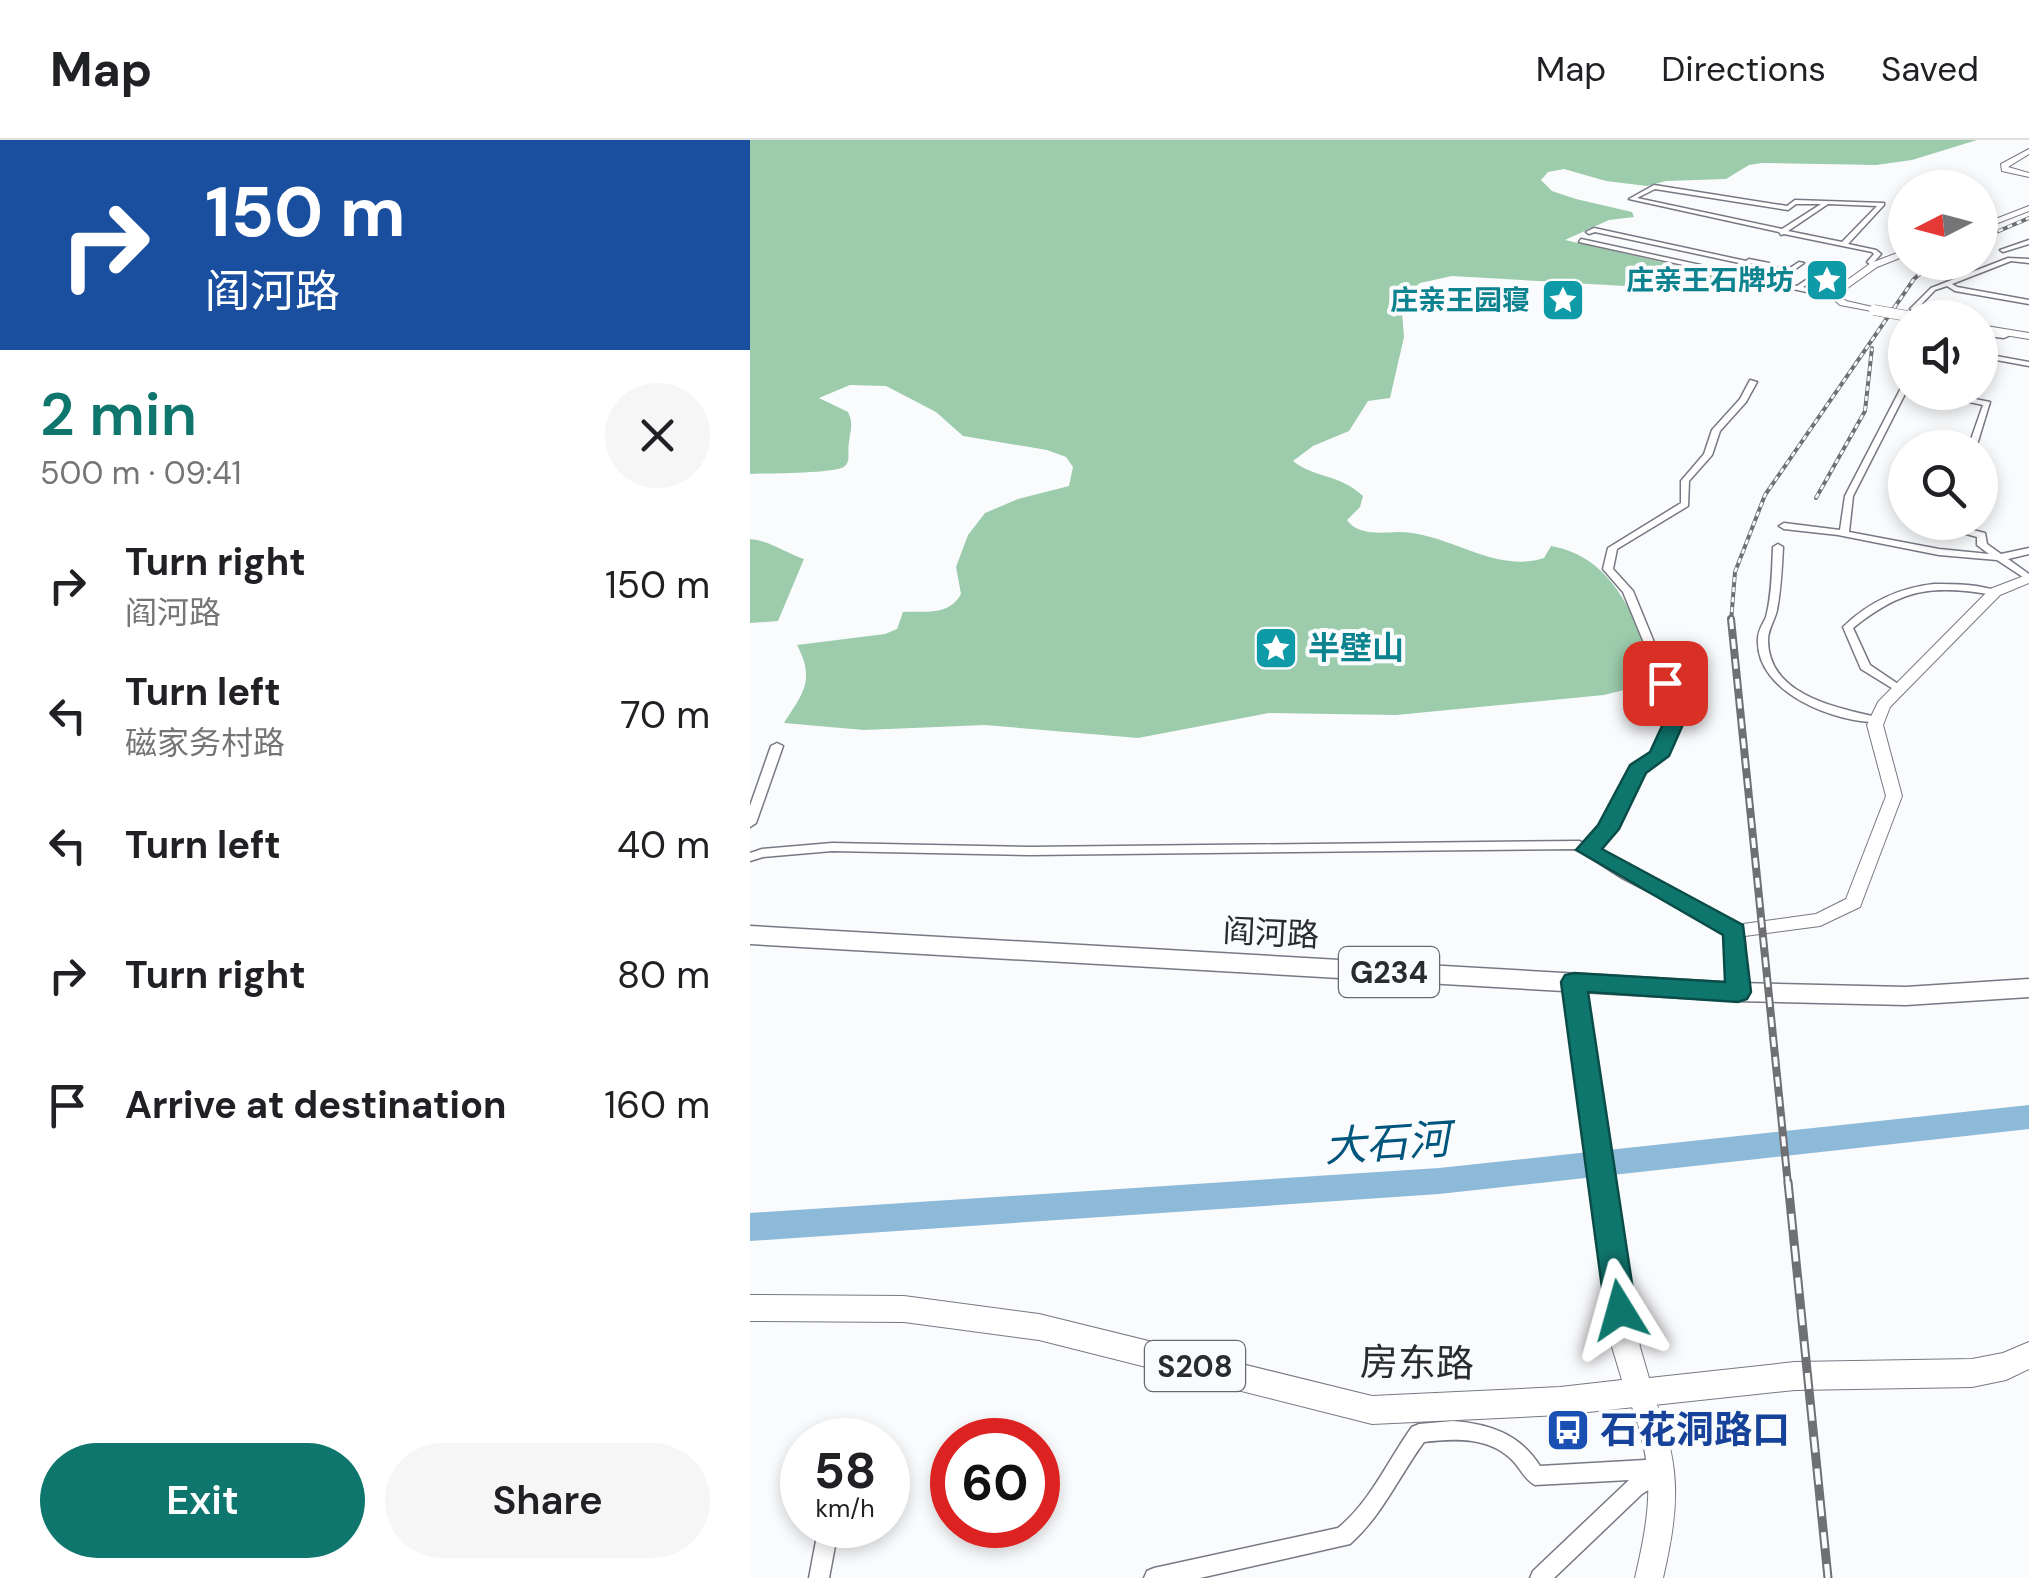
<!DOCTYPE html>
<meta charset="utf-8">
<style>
body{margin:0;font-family:"DM Sans","Noto Sans SC",sans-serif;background:#f6f6f6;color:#202124;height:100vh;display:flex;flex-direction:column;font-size:38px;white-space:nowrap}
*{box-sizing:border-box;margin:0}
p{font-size:32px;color:#757577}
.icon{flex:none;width:55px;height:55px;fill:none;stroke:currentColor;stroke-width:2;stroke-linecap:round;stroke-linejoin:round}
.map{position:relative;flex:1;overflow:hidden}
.details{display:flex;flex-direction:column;background:#fff;width:750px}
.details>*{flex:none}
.hud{background:#1a4fa0;color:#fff;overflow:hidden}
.needle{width:65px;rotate:264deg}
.buttons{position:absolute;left:1138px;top:30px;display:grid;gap:20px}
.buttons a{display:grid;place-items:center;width:110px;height:110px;border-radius:50%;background:#fff;box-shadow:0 5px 15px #0003;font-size:50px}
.speed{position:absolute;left:30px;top:1278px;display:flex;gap:20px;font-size:50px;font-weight:700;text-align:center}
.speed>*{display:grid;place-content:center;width:130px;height:130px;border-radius:50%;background:#fff;box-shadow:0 5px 15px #0003;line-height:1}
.speed small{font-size:25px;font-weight:400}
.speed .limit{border:15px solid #d22;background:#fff;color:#111}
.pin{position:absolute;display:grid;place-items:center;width:85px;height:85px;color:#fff;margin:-42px;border-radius:20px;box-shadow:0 5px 15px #0006}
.me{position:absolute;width:110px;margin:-55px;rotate:352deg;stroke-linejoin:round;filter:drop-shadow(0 0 8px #0008)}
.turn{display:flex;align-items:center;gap:35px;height:210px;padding:0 40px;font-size:45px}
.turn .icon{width:130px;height:130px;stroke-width:2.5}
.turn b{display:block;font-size:70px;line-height:85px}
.round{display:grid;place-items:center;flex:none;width:105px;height:105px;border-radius:52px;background:#f6f6f6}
.headline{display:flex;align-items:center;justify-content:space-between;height:170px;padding:0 40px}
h1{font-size:60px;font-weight:600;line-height:75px;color:#0f766e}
.primary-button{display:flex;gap:20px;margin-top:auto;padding:20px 40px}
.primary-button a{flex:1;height:115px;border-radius:60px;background:#0f766e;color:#fff;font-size:40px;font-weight:600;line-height:115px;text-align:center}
.primary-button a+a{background:#f6f6f6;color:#202124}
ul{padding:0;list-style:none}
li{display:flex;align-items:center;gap:30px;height:130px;padding:0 40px}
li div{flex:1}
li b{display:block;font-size:38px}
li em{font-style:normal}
header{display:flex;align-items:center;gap:60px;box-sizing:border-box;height:140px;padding:0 50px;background:#fff;border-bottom:2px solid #e0e0e0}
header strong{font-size:48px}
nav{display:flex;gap:55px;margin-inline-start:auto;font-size:35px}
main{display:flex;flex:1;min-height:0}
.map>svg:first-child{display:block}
.forest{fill:#9dccad}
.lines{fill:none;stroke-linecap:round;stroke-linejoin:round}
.river{fill:#8dbad9;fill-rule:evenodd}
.street-casing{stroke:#777883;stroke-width:3}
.secondary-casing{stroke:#777883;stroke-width:2}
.primary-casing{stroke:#777883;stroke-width:2}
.highway-casing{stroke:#777883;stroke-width:3}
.street{fill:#fff;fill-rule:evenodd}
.secondary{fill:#fff;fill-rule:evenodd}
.primary{fill:#fff;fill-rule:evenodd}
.highway{fill:#fff;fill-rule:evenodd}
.rail-far2-casing{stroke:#6f7073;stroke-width:4}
.rail-far1-casing{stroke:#6f7073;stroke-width:8}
.rail-casing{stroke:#6f7073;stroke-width:9}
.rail-far2{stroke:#fafbfd;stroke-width:2.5;stroke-dasharray:5;stroke-linecap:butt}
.rail-far1{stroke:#fafbfd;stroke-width:4;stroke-dasharray:10;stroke-linecap:butt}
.rail{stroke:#fafbfd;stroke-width:5;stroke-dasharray:16;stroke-linecap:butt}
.secondary-bridge-casing{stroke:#777883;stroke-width:11;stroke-linecap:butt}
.secondary-bridge{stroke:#fff;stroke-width:10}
.route{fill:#0f766e;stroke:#0a4d48;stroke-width:2.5}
.labels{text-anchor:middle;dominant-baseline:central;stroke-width:8;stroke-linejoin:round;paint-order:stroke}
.far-culture-label{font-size:28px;font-weight:bold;fill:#0d838f;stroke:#fafbfd;text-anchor:end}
.shield{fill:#fafbfd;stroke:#68696d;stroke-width:2.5}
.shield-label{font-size:30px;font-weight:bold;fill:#2a2b2f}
.culture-label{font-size:32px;font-weight:bold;fill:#0d838f;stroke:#fafbfd;text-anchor:start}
.street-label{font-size:32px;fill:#2a2b2f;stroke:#fafbfd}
.near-street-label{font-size:38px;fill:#2a2b2f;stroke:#fafbfd}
.near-transit-label{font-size:38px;font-weight:bold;fill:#164399;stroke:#fafbfd;text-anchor:start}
.near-water-label{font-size:42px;font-style:italic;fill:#00557d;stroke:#fafbfd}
</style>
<header>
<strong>Map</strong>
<nav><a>Map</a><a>Directions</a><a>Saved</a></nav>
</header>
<main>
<section class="details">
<div class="hud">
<div class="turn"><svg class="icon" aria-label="right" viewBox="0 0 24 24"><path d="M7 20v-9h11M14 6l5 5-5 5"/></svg><div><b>150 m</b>阎河路</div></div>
</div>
<div class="headline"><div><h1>2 min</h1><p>500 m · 09:41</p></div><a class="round"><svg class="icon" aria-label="close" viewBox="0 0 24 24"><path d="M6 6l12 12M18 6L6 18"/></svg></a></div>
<ul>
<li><svg class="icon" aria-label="right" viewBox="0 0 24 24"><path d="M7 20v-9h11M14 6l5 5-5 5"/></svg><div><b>Turn right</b><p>阎河路</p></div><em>150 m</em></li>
<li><svg class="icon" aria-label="left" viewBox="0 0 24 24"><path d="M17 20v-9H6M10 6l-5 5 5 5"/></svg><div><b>Turn left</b><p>磁家务村路</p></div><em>70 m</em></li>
<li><svg class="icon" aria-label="left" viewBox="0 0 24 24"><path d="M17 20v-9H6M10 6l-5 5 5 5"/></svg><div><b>Turn left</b></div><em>40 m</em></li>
<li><svg class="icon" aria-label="right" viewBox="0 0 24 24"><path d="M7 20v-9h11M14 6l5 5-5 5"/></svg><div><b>Turn right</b></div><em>80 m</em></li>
<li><svg class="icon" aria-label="arrive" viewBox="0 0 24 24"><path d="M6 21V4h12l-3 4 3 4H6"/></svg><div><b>Arrive at destination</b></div><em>160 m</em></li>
</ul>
<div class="primary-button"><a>Exit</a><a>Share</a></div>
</section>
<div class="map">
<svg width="1279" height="1438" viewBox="0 0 1279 1438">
<rect width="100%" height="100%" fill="#fafbfd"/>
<!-- forest -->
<g class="forest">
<path d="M0,0h1227l-65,20 -36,5 -114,-2 -13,2 -23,14 -60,2 -19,5 -41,-5 -42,-12 -16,3 -7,8 11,11 24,8 56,13 2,5 -25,3 -44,20 159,36 -2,5 -27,9 -243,-14 -32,7 -19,17 3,37 -14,61 -22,3 -19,30 -36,15 -20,15c21,17 47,13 70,35l-3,11 -13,13c10,15 34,13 51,12 51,0 95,42 146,26l7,-12c62,11 81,68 104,119l2,11 -5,7 -48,12 -208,20 -127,-2 -131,25 -153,-13 -121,5 -80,-7c18,-29 32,-42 13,-78l88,-11 12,-5 6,-17c23,-1 46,4 58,-18l-5,-27 12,-32 17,-22 33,-14 51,-13 4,-19 -7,-10 -19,-7 -84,-14 -27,-24 -50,-26 -36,-1 -31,13 29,14c6,13 2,18 1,31 -2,7 2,17 -4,23 -8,8 -79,7 -95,8z"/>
<path d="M0,399c21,2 35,14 54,20l-26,62 -28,2z"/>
</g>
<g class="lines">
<!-- river -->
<polygon class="river" points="1279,965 1279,989 689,1054 0,1101 0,1073 689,1028"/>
<!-- street casing -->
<g class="street-casing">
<g id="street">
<path d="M904,45l133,21 8,-6 89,3v2l-36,39 28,6 5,4 -7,8 3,3 -3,2 -7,-5 7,-8 -2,-2 -88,-18 -3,1 -2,-3 -150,-33zM905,49l133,21 8,-6h25l-39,25 -145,-31zM1078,64l49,2 -35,36 -54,-11z"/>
<polygon points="844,88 996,121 999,119 1019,123 1021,126 1037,130 1049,122 1054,123 1028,141 1025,139 1033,133 999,127 1002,125 1014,126 1001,123 996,128 993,126 994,124 845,92 839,94 836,92"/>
<polygon points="831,99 1047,146 1074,128 1076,131 1053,147 1087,156 1084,158 829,102"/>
<polygon points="1279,100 1279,104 1253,112 1250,110"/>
<polygon points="1258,118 1279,119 1279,123 1261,121 1202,144 1207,147 1279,160 1279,164 1205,151 1197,146 1185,150 1168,168 1194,178 1182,178 1160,169 1181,148"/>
<polygon points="1230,191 1253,194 1261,191 1265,193 1254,198 1230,195"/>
<polygon points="1230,213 1279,222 1279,226 1230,217"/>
<polygon points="1000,240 1007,242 996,262 970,291 962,315 939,341 938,366 867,409 863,429 883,451 933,573 915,616 891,632 873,663 864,689 845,710 880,732 990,788 992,791 990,794 980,794 872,738 827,709 280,715 82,711 13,717 0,721 0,713 12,709 82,703 280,707 829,701 836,704 852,687 861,663 883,627 904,614 923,573 873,452 853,429 858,408 931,363 931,341 954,314 962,290 990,259"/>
<polygon points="1152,246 1155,246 1156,252 1103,356 1099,392 1189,409 1239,414 1227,405 1227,397 1188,386 1189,382 1198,382 1198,384 1235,393 1237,404 1251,414 1279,408 1279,414 1258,419 1279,434 1279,441 1247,420 1189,415 1088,395 1034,389 1029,386 1034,383 1090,390 1095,356"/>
<polygon points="1173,252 1190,252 1240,262 1226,308 1218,308 1233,265"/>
<path d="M1028,404l5,3c-1,21 -2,42 -6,63 -2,10 -9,19 -9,30 0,56 70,68 113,78l2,2 -2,2c-44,2 -126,-29 -123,-83 0,-9 5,-15 8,-22 6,-22 6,-48 7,-70z"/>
<path d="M1184,444c22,0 46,0 66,8l-5,3c-62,-10 -91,-8 -142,33l17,37 34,23 -5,3 -4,-1 -34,-21 -18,-42c26,-25 55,-39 91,-43z"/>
<polygon points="27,603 33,606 6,683 0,687 0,666 21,606"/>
<path d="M703,1281c37,3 67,13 87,45l123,-7 7,2 2,7 -6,11 -24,15 -88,84h-24l3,-7 96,-91 -94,5c-10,-5 -13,-14 -21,-23 -23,-25 -58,-24 -90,-20 -25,34 -42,74 -74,102l-150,34h-56l3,-7 7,-3 184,-40c33,-27 50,-68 74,-101l7,-3z"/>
<polygon points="69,1385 89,1385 79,1438 59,1438"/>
</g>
</g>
<!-- secondary casing -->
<g class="secondary-casing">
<g id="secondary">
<polygon points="1279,9 1279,14 1258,27 1279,33 1279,37 1252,31 1251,24"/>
<polygon points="1279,66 1279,71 1230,90 1230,85"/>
<polygon points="1155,110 1155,116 1127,127 1089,154 1096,161 1127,168 1127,172 1090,165 1078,154 1121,123"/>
<polygon points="1230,185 1279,193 1279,199 1230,191"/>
<polygon points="1279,434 1279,443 1250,455 1140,567 1133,585 1152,656 1110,767 1070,786 995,796 998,852 995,857 981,857 978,852 976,791 978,786 1066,774 1096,759 1136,656 1117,585 1128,562 1240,449"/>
<path d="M890,1242l9,3c32,75 32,115 14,193h-28c17,-73 21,-113 -8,-184l4,-9z"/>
</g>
</g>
<!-- primary casing -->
<g class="primary-casing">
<polygon id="primary" points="824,834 832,836 835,842 890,1207 899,1238 1045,1222 1222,1219 1253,1213 1279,1202 1279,1229 1256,1240 1222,1247 1045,1250 810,1275 622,1284 289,1200 154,1182 0,1181 0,1155 154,1156 289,1174 622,1256 810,1247 872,1240 862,1207 813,842 816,836"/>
</g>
<!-- highway casing -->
<g class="highway-casing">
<polygon id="highway" points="0,786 988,843 1156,847 1279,839 1279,857 1156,865 988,861 0,804"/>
</g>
<!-- street -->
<use href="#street" class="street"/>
<!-- secondary -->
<use href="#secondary" class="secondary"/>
<!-- primary -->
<use href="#primary" class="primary"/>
<!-- highway -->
<use href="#highway" class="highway"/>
<!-- rail-far2 casing -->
<g class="rail-far2-casing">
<g id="rail-far2">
<polyline points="1230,99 1279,78"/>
<polyline points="1066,358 1115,271 1122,208"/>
<polyline points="981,482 985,432 1015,355 1164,139 1183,122"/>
</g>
</g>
<!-- rail-far1 casing -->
<g class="rail-far1-casing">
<polyline id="rail-far1" points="981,479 1038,1045"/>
</g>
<!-- rail casing -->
<g class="rail-casing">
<polyline id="rail" points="1038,1042 1078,1438"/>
</g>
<!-- rail-far2 -->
<use href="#rail-far2" class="rail-far2"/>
<!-- rail-far1 -->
<use href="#rail-far1" class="rail-far1"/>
<!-- rail -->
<use href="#rail" class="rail"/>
<!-- secondary-bridge casing -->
<g class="secondary-bridge-casing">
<polyline id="secondary-bridge" points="1124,170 1157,176"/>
</g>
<!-- secondary-bridge -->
<use href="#secondary-bridge" class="secondary-bridge"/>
</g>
<!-- route -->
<polygon class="route" points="915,537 925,543 938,573 919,616 896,633 869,689 852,709 993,785 1001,852 997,859 988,862 838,852 886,1170 881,1180 870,1184 859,1180 855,1170 811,842 815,835 824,833 975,842 973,795 826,710 848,685 880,625 900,612 918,573 906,543"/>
<!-- icons -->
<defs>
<g id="sight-square" transform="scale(2.25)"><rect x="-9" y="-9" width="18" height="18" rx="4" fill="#0f9aa8" stroke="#fafbfd"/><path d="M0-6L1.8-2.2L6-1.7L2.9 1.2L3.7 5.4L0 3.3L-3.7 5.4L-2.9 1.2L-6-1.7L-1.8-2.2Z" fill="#fff"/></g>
<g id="bus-square" transform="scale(2.25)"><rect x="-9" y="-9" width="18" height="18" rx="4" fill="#1a4fb4" stroke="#fafbfd"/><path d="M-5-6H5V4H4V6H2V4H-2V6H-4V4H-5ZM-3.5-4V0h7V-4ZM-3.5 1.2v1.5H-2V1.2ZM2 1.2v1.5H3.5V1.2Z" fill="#fff"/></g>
</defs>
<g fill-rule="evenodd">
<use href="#sight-square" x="1077" y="140"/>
<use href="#sight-square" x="813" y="160"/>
<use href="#sight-square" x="526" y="508"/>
<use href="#bus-square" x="818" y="1290"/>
</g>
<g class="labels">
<!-- far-culture labels -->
<g class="far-culture-label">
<text x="1044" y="140">庄亲王石牌坊</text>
<text x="780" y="160">庄亲王园寝</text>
</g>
<!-- shield labels -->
<g class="shield">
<rect x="589" y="807" width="100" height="50" rx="8"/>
<rect x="395" y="1201" width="100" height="50" rx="8"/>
</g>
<g class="shield-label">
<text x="639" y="832">G234</text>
<text x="445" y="1226">S208</text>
</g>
<!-- culture labels -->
<g class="culture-label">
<text x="558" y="508">半壁山</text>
</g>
<!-- street labels -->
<g class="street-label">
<text transform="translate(521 793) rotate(3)">阎河路</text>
</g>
<!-- near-street labels -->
<g class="near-street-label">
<text transform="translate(667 1223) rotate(1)">房东路</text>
</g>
<!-- near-transit labels -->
<g class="near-transit-label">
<text x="850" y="1290">石花洞路口</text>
</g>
<!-- near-water labels -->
<g class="near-water-label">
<text transform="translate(637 1003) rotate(-4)">大石河</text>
</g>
</g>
</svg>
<div class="buttons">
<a><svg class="needle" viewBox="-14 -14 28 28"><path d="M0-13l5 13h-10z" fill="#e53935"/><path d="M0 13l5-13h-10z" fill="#757577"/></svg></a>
<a><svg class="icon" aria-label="sound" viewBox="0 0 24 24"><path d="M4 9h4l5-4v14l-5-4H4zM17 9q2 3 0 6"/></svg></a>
<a><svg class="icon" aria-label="search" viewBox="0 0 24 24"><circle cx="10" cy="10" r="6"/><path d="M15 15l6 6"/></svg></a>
</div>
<div class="speed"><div>58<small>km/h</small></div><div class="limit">60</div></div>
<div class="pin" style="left:915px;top:543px;background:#d93025"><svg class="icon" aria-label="arrive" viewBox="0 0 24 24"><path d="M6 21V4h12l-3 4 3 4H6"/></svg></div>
<svg class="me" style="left:870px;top:1170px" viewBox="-20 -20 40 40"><path d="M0-17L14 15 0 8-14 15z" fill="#0f766e" stroke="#fff" stroke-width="4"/></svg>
</div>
</main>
